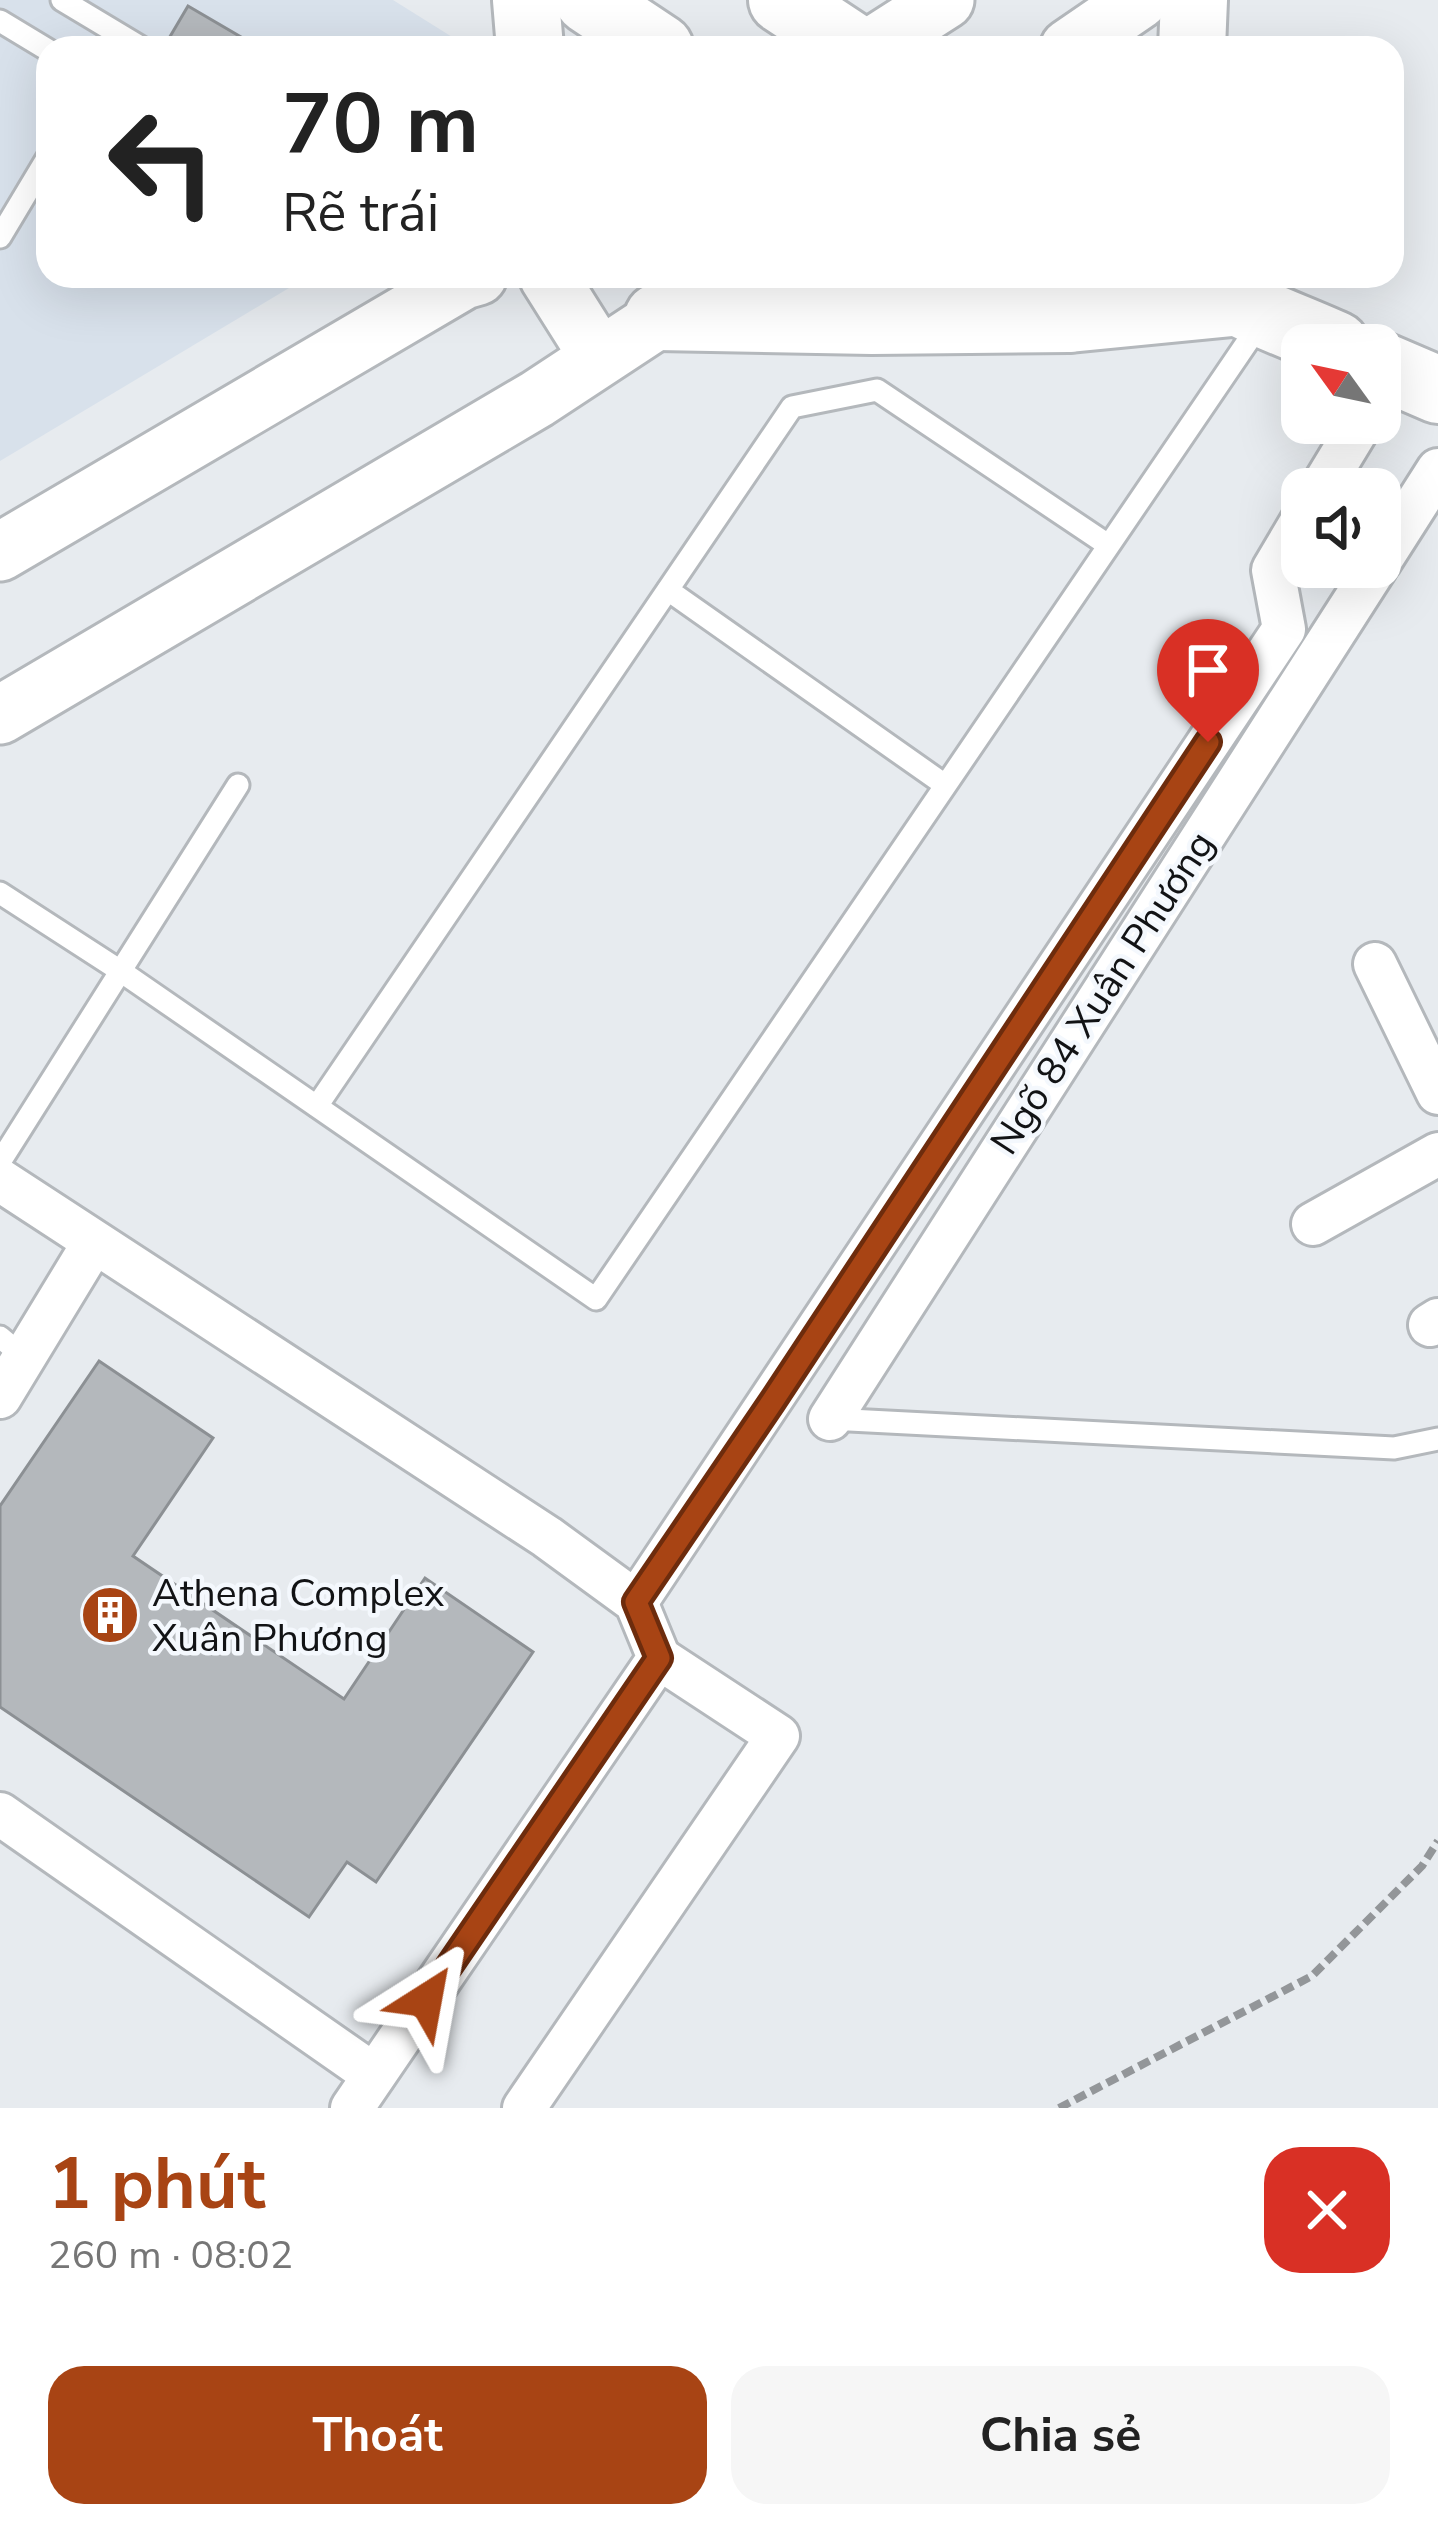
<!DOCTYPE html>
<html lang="vi">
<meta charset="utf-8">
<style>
body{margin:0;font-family:"Nunito Sans",sans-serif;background:#f6f6f6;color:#222;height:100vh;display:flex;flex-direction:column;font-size:45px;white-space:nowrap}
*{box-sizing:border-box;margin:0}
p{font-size:39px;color:#767676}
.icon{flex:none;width:66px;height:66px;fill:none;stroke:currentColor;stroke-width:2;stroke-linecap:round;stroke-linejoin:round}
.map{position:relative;height:2108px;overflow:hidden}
.details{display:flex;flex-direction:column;background:#fff;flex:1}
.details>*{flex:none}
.hud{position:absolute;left:36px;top:36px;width:1368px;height:252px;border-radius:36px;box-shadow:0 12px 48px #0002;background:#fff;color:#222;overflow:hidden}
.needle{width:78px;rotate:303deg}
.tools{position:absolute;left:1281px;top:324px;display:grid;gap:24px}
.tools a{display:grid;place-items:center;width:120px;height:120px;border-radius:24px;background:#fff;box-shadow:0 12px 48px #0002;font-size:60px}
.pin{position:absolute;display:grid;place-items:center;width:102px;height:102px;color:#fff;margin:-123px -51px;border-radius:50% 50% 50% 0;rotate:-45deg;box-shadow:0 0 12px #0007}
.pin .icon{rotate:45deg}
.me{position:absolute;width:132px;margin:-66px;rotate:34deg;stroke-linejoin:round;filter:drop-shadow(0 0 9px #0008)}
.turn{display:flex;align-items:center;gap:42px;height:252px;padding:0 48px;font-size:54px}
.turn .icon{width:156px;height:156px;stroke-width:2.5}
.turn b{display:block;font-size:84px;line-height:102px}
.round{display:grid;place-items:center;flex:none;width:126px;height:126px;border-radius:36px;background:#f6f6f6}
.overview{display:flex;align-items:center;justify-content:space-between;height:204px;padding:0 48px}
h1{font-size:72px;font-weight:700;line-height:90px;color:#a84414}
.primary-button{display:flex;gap:24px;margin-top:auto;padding:24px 48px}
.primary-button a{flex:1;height:138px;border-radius:36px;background:#a84414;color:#fff;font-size:48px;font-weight:700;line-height:138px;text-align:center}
.primary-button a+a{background:#f6f6f6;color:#222}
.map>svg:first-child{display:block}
.built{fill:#d8e1eb}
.building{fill:#b4b8bc;stroke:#8c9094;stroke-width:3}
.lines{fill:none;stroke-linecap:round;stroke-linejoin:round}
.service-casing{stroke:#b4b8bc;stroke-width:27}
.minor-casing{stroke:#b4b8bc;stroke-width:48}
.secondary-casing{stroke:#b4b8bc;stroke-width:63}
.primary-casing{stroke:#b4b8bc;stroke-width:72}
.path{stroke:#939699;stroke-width:8;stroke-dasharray:12 6;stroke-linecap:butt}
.service{stroke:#fff;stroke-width:21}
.minor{stroke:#fff;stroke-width:42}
.secondary{stroke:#fff;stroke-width:57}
.primary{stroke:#fff;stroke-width:66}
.route-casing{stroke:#6d2c0d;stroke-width:30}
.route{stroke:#a84414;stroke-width:21}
.labels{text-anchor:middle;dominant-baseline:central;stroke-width:9;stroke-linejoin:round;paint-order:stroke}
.street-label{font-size:39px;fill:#121315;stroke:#f4f8fd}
.poi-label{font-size:39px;fill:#121315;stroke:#f4f8fd;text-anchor:start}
</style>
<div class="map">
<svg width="1438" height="2108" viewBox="0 0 1438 2108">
<rect width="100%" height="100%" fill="#e7ebef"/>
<!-- built -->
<polygon class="built" points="0,0 393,0 457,40 457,48 48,48 48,276 309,276 0,461"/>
<!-- building -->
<g class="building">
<polygon points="188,6 260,48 182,48 168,40"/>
<polygon points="99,1361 213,1438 133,1556 344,1699 425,1578 533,1652 376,1882 347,1862 309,1917 0,1707 0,1506"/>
</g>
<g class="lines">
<!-- service casing -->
<g class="service-casing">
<g id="service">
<polyline points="62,0 142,48"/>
<polyline points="0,21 48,50"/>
<polyline points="0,237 48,157"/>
<polyline points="668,590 945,785"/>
<polyline points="0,893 119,970 596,1299 1263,319"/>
<polyline points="317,1106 792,407 877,390 1108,545"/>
<polyline points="0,1162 238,785"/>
<polyline points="0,1337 26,1359"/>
<polyline points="830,1419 1394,1448 1438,1439"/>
</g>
</g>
<!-- minor casing -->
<g class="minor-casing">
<g id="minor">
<polyline points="1321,489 1361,423"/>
<polyline points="1380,561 1438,470"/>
<polyline points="1375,964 1438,1093"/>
<polyline points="0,1180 547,1537 636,1602 659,1658 352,2108"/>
<polyline points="1313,1224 1438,1154"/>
<polyline points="1430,1325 1438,1320"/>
<polyline points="0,1397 93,1244"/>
<polyline points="830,1419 1376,567"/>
<polyline points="636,1602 1284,629 1273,570 1302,521"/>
<polyline points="0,1814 374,2075"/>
<polyline points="524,2108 778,1736 659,1658"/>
</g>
</g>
<!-- secondary casing -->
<g class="secondary-casing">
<g id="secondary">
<polyline points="870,48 945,0"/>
<polyline points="1069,48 1139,0"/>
<polyline points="548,276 599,357"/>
<polyline points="0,552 464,280 478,276"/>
<polyline points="0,715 537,399 724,276"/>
</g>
</g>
<!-- primary casing -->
<g class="primary-casing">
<g id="primary">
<polyline points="526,0 530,48"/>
<polyline points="588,0 660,48"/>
<polyline points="782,0 855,48"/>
<polyline points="1192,48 1194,0"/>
<path d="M1195,276c43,32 93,47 141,69"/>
<polyline points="1033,295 1069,319 1232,303"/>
<polyline points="658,317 872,321 1069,319"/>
<polyline points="1380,365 1438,390"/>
</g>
</g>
<!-- path -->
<polyline class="path" points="1059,2108 1312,1976 1422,1866 1438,1841"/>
<!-- service -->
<use href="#service" class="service"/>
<!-- minor -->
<use href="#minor" class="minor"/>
<!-- secondary -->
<use href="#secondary" class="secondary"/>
<!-- primary -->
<use href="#primary" class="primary"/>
</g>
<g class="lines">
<!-- route casing -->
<g class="route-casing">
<polyline id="route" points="426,2000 659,1658 636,1602 772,1402 1208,742"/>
</g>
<!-- route -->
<use href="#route" class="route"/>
</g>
<!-- icons -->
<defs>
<g id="building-disc" transform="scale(3)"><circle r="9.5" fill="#a84414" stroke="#f4f8fd"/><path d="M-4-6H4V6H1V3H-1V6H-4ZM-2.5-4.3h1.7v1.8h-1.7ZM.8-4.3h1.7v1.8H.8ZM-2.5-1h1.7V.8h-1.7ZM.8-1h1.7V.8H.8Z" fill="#fff"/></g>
</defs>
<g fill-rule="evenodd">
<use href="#building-disc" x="110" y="1615"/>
</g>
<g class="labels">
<!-- street labels -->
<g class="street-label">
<text transform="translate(1103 993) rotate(-57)">Ngõ 84 Xuân Phương</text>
</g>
<!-- poi labels -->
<g class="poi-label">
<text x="152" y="1593">Athena Complex<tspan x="152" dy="45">Xuân Phương</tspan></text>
</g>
</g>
</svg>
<div class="tools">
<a><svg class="needle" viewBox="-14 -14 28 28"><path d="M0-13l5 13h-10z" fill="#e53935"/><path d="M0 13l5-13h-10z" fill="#767676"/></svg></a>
<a><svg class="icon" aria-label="sound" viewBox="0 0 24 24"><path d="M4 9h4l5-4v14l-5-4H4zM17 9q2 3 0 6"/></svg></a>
</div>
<div class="pin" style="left:1208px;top:742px;background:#d93025"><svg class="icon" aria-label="arrive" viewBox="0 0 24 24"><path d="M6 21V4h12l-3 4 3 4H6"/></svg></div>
<svg class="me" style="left:426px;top:2000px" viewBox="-20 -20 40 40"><path d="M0-17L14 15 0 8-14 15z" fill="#a84414" stroke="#fff" stroke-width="4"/></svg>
<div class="hud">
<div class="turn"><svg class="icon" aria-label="left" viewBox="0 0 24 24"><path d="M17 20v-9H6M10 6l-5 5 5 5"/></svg><div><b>70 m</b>Rẽ trái</div></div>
</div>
</div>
<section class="details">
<div class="overview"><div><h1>1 phút</h1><p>260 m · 08:02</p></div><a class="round" style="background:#d93025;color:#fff"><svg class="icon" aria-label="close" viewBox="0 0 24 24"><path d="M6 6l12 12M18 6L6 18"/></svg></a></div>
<div class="primary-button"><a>Thoát</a><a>Chia sẻ</a></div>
</section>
